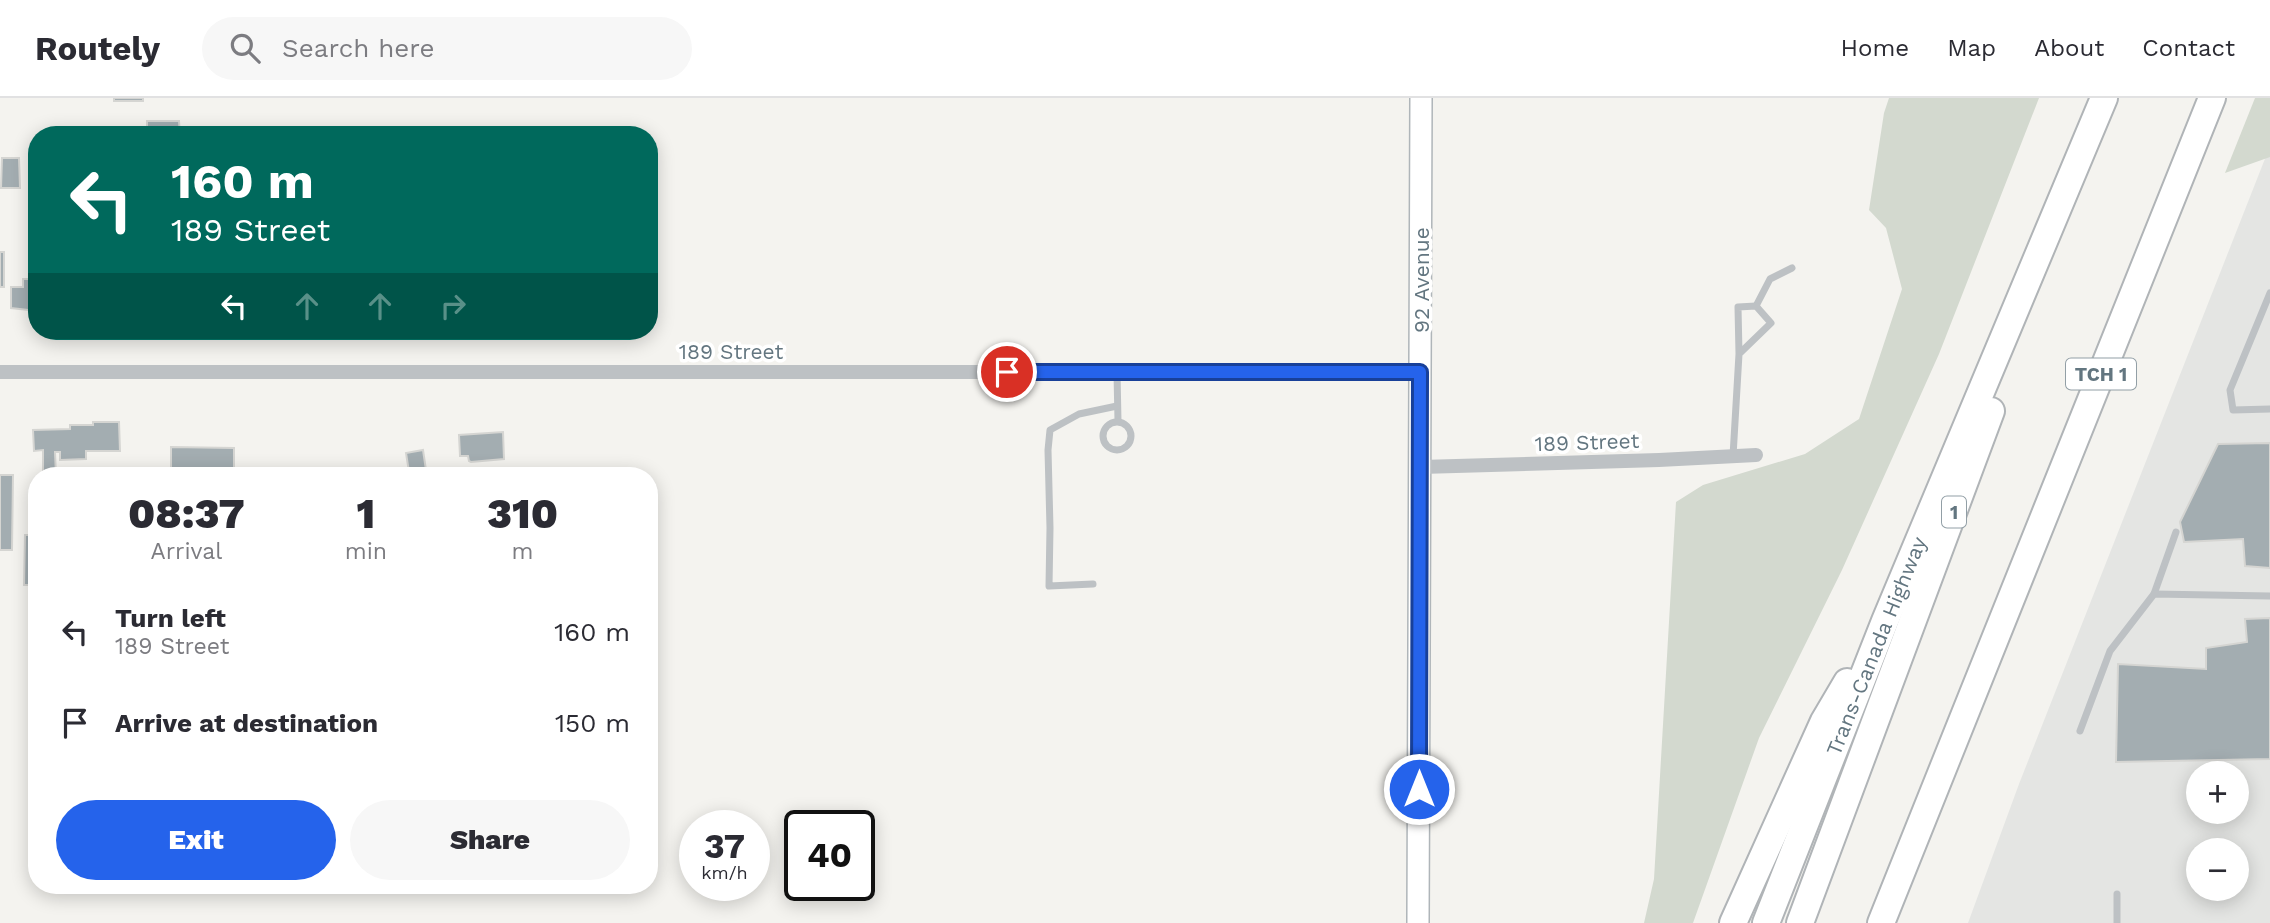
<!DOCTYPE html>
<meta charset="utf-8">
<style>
body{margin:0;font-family:"Work Sans",sans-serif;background:#f7f7f7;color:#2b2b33;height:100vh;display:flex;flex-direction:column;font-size:26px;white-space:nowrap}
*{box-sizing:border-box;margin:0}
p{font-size:23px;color:#7c7c81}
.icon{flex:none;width:38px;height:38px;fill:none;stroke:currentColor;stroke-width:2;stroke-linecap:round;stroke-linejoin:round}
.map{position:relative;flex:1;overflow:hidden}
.side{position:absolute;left:28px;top:369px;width:630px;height:427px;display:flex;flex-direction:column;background:#fff;border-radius:28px;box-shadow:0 4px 18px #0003}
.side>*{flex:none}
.hud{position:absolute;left:28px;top:28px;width:630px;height:214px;border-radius:28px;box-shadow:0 4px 18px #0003;background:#00695c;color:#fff;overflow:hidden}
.fabs{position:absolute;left:2186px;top:663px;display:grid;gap:14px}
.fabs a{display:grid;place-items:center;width:63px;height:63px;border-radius:50%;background:#fff;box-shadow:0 4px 18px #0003;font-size:35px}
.speed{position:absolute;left:679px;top:712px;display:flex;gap:14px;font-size:35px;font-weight:700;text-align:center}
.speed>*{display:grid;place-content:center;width:91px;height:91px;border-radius:50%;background:#fff;box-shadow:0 4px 18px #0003;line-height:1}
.speed small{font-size:18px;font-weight:400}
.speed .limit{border:4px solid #111;border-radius:10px;background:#fff;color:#111}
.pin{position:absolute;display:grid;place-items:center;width:60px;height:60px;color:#fff;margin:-30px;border:4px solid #fff;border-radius:50%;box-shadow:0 2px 7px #0007}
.me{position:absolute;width:77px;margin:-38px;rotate:0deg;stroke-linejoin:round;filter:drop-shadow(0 0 5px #0008)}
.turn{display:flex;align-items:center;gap:24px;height:147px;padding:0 28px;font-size:32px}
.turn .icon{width:91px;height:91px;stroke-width:2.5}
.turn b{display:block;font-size:49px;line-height:60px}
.lanes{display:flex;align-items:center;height:66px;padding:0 28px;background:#0003;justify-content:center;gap:35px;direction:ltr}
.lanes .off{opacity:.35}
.eta{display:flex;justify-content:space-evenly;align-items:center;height:119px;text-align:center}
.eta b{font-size:42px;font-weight:800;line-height:49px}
.cta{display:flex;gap:14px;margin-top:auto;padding:14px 28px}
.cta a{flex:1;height:80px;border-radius:42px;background:#2563eb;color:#fff;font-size:28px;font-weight:800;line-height:80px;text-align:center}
.cta a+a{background:#f7f7f7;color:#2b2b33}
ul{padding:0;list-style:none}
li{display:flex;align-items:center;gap:21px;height:91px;padding:0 28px}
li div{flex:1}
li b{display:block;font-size:26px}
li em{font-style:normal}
header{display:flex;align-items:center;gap:42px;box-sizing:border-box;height:98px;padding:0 35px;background:#fff;border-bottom:2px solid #e1e1e2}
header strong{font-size:33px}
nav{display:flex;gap:38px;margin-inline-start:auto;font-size:24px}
.search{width:490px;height:63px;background:#f7f7f7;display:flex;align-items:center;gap:18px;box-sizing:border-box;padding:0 24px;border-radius:38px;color:#7c7c81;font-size:26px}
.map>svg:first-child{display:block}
.built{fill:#e4e5e3;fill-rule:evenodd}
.green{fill:#d3d9cf}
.building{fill:#a3adb1;stroke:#d5d5d2;stroke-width:2}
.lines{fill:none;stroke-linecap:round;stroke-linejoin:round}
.secondary-casing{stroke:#afb5b9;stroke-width:24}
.highway-casing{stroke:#b0b4b7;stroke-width:30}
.lane{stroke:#bdc1c4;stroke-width:7}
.street{stroke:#bdc1c4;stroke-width:14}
.secondary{stroke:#fff;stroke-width:21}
.highway{stroke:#fff;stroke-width:26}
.route-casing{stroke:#184099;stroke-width:18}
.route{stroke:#2563eb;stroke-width:12}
.labels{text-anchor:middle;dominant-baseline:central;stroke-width:7;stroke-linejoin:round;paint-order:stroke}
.shield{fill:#fff;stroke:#929fa6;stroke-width:2}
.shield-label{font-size:19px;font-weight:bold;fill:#637680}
.street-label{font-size:21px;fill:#637680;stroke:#fff}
</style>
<header>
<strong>Routely</strong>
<div class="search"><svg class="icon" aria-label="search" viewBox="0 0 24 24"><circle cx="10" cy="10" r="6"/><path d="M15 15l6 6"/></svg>Search here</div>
<nav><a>Home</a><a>Map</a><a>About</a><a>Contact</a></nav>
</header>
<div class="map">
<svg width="2270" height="825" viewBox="0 0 2270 825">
<rect width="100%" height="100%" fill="#f4f3ef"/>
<!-- built -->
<path class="built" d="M2270,48v777h-302l51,-139zM2198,676h38v38h-38zM2198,752h38v39h-38z"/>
<!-- green -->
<g class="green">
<polygon points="1889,0 2039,0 1939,256 1842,472 1759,640 1693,825 1644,825 1654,781 1676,404 1703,387 1805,356 1859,321 1902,191 1886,130 1869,112 1884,15"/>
<polygon points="2255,0 2270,0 2270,59 2225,75"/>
</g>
<!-- building -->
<g class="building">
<rect x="114" y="0" width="29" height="3"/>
<polygon points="147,23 179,23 180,37 147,37"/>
<polygon points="2,60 19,60 20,90 1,90"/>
<rect x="0" y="154" width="4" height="35"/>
<polygon points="23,181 37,181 37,213 11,210 11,189 23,189"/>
<polygon points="93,324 119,324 120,353 86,353 86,361 60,362 60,354 55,354 56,378 43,378 43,352 34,353 33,332 70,331 70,327 93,327"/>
<polygon points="503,334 504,361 471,364 469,363 468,358 460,358 459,337"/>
<polygon points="2270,345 2270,470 2245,468 2243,441 2184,444 2180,424 2218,346"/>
<polygon points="171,349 234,350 234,376 231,376 231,378 171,378"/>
<polygon points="423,352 426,372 409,374 406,355"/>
<polygon points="0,377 13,377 12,452 0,452"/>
<polygon points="25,437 37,437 37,487 24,487"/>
<polygon points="2270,520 2270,661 2116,664 2118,566 2206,571 2206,550 2247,544 2245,521"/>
</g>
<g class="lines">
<!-- secondary casing -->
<g class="secondary-casing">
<polyline id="secondary" points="1418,825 1421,0"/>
</g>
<!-- highway casing -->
<g class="highway-casing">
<g id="highway">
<polyline points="1733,825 1824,623 1847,584"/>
<polyline points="1766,825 1885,523 2104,0"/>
<polyline points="1800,825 1991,313"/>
<polyline points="1881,825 2212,0"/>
</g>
</g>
<!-- lane -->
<g class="lane">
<polyline points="2270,195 2230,292 2233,312 2270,311"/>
<polyline points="1756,208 1770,181 1792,170"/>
<polyline points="1117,275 1118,323"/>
<circle cx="1117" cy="338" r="14"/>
<polyline points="1733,358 1739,256 1771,225 1756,208 1738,209 1739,256"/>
<polyline points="1093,486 1049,488 1050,430 1048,352 1050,332 1079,316 1117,308"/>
<polyline points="2154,496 2176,434"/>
<polyline points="2080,633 2110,553 2154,496 2270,498"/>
<polyline points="2117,825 2117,796"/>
</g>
<!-- street -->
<g class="street">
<polyline points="0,274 1420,274"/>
<polyline points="1421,369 1659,362 1756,357"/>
</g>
<!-- secondary -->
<use href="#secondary" class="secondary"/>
<!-- highway -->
<use href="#highway" class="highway"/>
</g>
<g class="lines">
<!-- route casing -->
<g class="route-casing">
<polyline id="route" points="1007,274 1420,274 1419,691"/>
</g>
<!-- route -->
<use href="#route" class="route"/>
</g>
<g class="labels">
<!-- shield labels -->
<g class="shield">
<rect x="2066" y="260.5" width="70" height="31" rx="5"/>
<rect x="1942" y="398.5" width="24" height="31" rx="5"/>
</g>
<g class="shield-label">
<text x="2101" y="276">TCH 1</text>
<text x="1954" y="414">1</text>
</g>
<!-- street labels -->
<g class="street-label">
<text transform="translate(1421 182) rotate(-90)">92 Avenue</text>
<text x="731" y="253">189 Street</text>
<text transform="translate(1587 344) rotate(-2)">189 Street</text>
<text transform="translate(1876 548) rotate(-68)">Trans-Canada Highway</text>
</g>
</g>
</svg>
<div class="fabs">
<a>+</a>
<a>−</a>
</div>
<div class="speed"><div>37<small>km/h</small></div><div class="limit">40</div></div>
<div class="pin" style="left:1007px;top:274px;background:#d93025"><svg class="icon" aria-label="arrive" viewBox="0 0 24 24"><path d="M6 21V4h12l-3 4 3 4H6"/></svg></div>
<svg class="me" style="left:1419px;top:691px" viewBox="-20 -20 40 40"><circle r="17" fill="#2563eb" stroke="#fff" stroke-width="3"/><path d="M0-11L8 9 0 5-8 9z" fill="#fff"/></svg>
<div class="hud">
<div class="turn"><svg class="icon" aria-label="left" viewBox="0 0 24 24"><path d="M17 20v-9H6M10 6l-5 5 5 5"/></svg><div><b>160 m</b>189 Street</div></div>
<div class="lanes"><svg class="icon" aria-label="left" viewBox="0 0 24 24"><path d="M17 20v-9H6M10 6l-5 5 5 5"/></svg><svg class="icon off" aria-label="ahead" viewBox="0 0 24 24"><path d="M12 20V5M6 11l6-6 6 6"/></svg><svg class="icon off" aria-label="ahead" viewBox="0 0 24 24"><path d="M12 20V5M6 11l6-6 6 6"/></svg><svg class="icon off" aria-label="right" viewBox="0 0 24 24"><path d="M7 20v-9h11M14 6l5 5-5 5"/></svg></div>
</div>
<section class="side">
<div class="eta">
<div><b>08:37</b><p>Arrival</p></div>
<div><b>1</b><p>min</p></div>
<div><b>310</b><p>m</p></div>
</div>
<ul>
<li><svg class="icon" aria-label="left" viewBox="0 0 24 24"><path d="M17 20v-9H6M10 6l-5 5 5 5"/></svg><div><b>Turn left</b><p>189 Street</p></div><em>160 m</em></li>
<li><svg class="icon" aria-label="arrive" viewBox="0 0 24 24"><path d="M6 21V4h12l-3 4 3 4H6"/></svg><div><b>Arrive at destination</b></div><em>150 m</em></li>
</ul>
<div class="cta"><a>Exit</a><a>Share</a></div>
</section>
</div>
